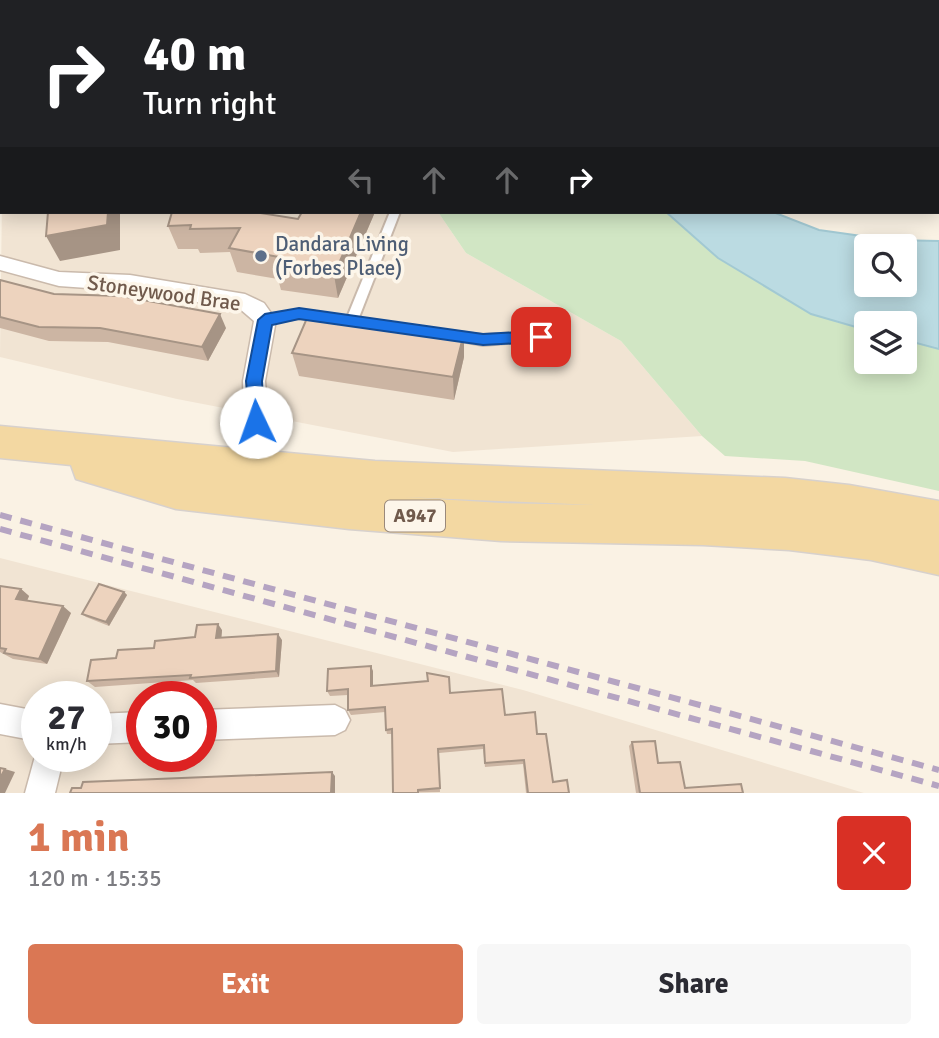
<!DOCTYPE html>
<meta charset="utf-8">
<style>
body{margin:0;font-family:Signika,sans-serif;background:#f7f7f7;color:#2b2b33;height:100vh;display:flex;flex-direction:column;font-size:26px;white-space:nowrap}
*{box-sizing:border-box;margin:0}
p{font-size:23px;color:#7c7c81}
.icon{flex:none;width:38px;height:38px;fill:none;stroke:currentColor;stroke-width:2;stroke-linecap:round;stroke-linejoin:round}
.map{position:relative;height:793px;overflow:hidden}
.panel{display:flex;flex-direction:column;background:#fff;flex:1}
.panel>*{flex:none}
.banner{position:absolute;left:0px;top:0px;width:940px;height:214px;box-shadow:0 4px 18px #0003;background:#202124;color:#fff;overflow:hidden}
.fabs{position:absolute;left:854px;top:234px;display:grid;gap:14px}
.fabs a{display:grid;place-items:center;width:63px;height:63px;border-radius:7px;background:#fff;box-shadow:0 4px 18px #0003;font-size:35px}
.speed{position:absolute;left:21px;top:681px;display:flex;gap:14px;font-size:35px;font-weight:700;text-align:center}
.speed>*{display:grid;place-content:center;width:91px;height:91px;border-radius:50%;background:#fff;box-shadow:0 4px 18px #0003;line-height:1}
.speed small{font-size:18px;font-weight:400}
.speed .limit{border:10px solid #d22;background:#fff;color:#111}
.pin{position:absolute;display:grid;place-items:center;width:60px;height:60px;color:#fff;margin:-30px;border-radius:14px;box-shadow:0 4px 10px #0006}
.me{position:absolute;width:77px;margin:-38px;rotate:357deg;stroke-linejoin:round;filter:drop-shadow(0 0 5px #0008)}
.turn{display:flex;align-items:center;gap:24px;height:147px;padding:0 28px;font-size:32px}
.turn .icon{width:91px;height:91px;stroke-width:2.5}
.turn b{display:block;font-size:49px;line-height:60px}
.lanes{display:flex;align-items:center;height:66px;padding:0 28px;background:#0003;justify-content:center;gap:35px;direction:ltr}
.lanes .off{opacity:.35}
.round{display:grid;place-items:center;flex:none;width:74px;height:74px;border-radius:7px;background:#f7f7f7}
.headline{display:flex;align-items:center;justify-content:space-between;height:119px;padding:0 28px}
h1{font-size:42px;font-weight:700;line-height:52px;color:#da7754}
.action{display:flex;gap:14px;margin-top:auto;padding:14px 28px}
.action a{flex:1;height:80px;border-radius:7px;background:#da7754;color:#fff;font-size:28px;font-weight:700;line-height:80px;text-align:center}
.action a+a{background:#f7f7f7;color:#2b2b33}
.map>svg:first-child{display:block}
.residential{fill:#f1e4d3;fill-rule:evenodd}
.industrial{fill:#eae4de}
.green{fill:#d1e6c4}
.water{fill:#bbdbe2;stroke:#a2c9d3;stroke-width:2;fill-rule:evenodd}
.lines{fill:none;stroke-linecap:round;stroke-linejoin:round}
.lane-casing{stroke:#cabaac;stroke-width:4}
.street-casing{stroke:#cabaac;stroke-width:3}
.primary-casing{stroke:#d7d1cd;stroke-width:3}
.lane{fill:#fff;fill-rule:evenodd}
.street{fill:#fff;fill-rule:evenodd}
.primary{fill:#f3d8a2;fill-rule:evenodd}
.rail{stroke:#b5a4c2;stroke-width:6;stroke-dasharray:12 9;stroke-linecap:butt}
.wall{fill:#ccb5a3}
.shaded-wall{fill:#a69485}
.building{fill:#edd3be;stroke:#a69485;stroke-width:2}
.route{fill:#1a73e8;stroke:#114b97;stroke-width:2}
.service-dot{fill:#5c6f8a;stroke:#fdf6ea;stroke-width:2.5}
.labels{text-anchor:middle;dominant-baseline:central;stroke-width:7;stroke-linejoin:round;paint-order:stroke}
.shield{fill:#fdf6ea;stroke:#9a897b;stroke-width:2}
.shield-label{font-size:19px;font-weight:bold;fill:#705a4c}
.service-label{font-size:21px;fill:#4e5e75;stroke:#fdf6ea;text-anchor:start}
.street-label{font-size:21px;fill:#705a4c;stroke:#fdf6ea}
</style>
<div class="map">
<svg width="939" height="793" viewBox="0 0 939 793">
<rect width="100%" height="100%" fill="#faf2e4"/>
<!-- residential -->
<g class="residential">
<polygon points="2,199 2,212 438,212 466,253 621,341 702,436 453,452 177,399 0,357"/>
<path d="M0,558l523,132 341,103h-864zM37,696h59v60h-59zM142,696h59v60h-59z"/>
</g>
<!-- industrial -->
<polygon class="industrial" points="122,0 487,0 486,2"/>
<!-- green -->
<g class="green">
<polygon points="0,0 122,2 2,2 0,159"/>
<polygon points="438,212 666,212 718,258 811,314 866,330 866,362 905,362 905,340 939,349 939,491 805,461 725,456 702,436 621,341 466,253"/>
</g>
<!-- water -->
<path class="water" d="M666,212h107l46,18 71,10 49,1v108l-34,-9v-16h-39v6l-55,-16 -93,-56zM866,247h39v38h-39z"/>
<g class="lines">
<!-- lane casing -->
<g class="lane-casing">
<g id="lane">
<polygon points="439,0 452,0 451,2 437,2"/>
<polygon points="390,212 400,212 358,320 352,324 348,323 346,320"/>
<polygon points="299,310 324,313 330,317 324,321 299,318 265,324 259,320 265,316"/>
<polygon points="449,331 483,335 541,332 547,336 541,340 483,345 445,338 443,335"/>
</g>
</g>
<!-- street casing -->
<g class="street-casing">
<g id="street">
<polygon points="0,256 59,272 130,275 245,294 264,303 276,320 265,381 268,422 258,465 249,485 240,488 231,485 228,477 234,464 244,422 243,381 254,321 240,309 130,291 59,286 0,270"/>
<polygon points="0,704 37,711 37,741 0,734"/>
<polygon points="335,705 345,710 350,720 345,730 335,735 201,740 201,710"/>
<polygon points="142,712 142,742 96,744 96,714"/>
<polygon points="37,749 37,756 64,756 55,793 25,793"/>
</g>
</g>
<!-- primary casing -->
<g class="primary-casing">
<path id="primary" d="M0,426l375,35 410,17 64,7 90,16v74l-68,-15 -82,-10 -86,-5 -202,-4 -152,-12 -173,-20 -100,-30 -5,-14 -71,-7zM404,497l191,8 -94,-2z"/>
</g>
<!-- lane -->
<use href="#lane" class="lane"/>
<!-- street -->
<use href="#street" class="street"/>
<!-- primary -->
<use href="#primary" class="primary"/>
<!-- rail -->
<g class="rail">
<polyline points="0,515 939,770"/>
<polyline points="0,529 939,786"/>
</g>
</g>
<!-- wall -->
<g class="wall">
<polygon points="302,212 375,212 338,298 281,290 278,279 237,272 230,252 200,253 198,249 178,249 168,226 298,219"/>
<polygon points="0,280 54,294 226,328 208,361 108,342 49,341 0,328"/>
<polygon points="292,353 464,357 454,400 299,376"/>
<polygon points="0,586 21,589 29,596 27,601 71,613 47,664 13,659 0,652"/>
<polygon points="124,592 127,595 109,626 86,617 82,614"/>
<polygon points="222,630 221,637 282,640 279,677 196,683 193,680 95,687 87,681 116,658"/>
<polygon points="373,671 373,686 450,693 505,715 537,734 553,782 569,793 526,793 523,764 485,767 483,749 439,753 440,792 393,793 392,734 387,734 386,730 385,712 351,715 348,710 348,695 330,696 327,691"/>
<polygon points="632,742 658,763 685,788 743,793 636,793 629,746"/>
</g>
<!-- shaded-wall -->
<g class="shaded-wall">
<polygon points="108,212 120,212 120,250 60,261 46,236"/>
<polygon points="361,212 375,212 338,298 334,275"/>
<polygon points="220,314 226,328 208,361 202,347"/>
<polygon points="464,333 464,357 454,400 453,377"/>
<polygon points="21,589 29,596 25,605 16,599"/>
<polygon points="124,592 127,595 109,626 106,622"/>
<polygon points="63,606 71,613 47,664 39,659"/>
<polygon points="218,624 222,630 221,644 216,638"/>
<polygon points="278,634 282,640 279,677 276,671"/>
<polygon points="371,666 373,671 373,691 371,686"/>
<polygon points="5,769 15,772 5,793 0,793 0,778"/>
<polygon points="332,772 335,776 335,793 331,793"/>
</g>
<!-- building -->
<g class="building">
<polygon points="48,212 108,212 107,225 46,236"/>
<polygon points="172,212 254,212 298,219 302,212 361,212 334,275 274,267 279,257 229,248 240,228 190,229 191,225 168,226"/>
<polygon points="0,280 54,294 121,296 220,314 202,347 100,328 39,327 0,317"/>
<polygon points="310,311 464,333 453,377 292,353"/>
<polygon points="99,584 124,592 106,622 82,614"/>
<polygon points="0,586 21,589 16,599 63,606 39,659 4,653 6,649 0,648"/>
<polygon points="218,624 216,638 278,634 276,671 190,678 191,675 87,681 91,660 116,658 118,650 154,648 155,641 195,637 197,625"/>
<polygon points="371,666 371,686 428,681 427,673 449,677 450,693 502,689 505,715 535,712 537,734 546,734 553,782 567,780 569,793 528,793 524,760 485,763 484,745 438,749 440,788 418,790 418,793 393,793 392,729 386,730 385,707 348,710 348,689 327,691 328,669"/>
<polygon points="655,741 658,763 680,762 685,788 741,784 743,793 640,793 632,742"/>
<polygon points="0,768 5,769 0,778"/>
<polygon points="332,772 331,793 70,793 72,788 81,788 83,782"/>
</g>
<!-- route -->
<polygon class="route" points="299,308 483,334 541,331 549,337 541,342 483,345 299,319 272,325 262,381 264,422 262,426 250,426 246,381 258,320 265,314"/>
<!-- markers -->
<circle class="service-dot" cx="261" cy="256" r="7"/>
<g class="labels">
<!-- shield labels -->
<rect class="shield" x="385" y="500.5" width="60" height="31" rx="5"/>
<g class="shield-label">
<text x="415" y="516">A947</text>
</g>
<!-- service labels -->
<g class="service-label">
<text x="275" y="244">Dandara Living<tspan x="275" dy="24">(Forbes Place)</tspan></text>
</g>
<!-- street labels -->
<g class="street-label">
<text transform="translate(164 293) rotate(8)">Stoneywood Brae</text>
</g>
</g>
</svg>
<div class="fabs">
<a><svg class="icon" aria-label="search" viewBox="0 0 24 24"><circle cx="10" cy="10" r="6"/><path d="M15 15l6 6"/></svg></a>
<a><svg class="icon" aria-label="layers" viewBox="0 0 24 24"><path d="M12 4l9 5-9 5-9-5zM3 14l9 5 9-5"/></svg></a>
</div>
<div class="speed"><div>27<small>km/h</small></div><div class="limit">30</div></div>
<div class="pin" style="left:541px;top:337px;background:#d93025"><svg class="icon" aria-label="arrive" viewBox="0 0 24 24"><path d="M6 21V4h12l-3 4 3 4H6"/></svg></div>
<svg class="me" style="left:256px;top:422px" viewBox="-20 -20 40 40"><circle r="19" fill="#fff"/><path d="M0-13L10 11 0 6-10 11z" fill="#1a73e8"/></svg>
<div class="banner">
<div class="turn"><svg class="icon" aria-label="right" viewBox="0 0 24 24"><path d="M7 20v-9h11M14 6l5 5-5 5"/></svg><div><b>40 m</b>Turn right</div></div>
<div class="lanes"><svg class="icon off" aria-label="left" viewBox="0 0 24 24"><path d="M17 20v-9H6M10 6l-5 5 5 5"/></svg><svg class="icon off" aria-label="ahead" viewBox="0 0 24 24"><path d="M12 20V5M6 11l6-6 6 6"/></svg><svg class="icon off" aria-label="ahead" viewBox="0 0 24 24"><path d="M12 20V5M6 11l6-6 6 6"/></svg><svg class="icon" aria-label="right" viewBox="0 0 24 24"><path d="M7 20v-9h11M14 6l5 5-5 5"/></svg></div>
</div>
</div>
<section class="panel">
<div class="headline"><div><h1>1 min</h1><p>120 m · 15:35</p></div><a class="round" style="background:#d93025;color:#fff"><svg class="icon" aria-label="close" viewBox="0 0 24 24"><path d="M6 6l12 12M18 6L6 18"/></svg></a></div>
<div class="action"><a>Exit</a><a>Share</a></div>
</section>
